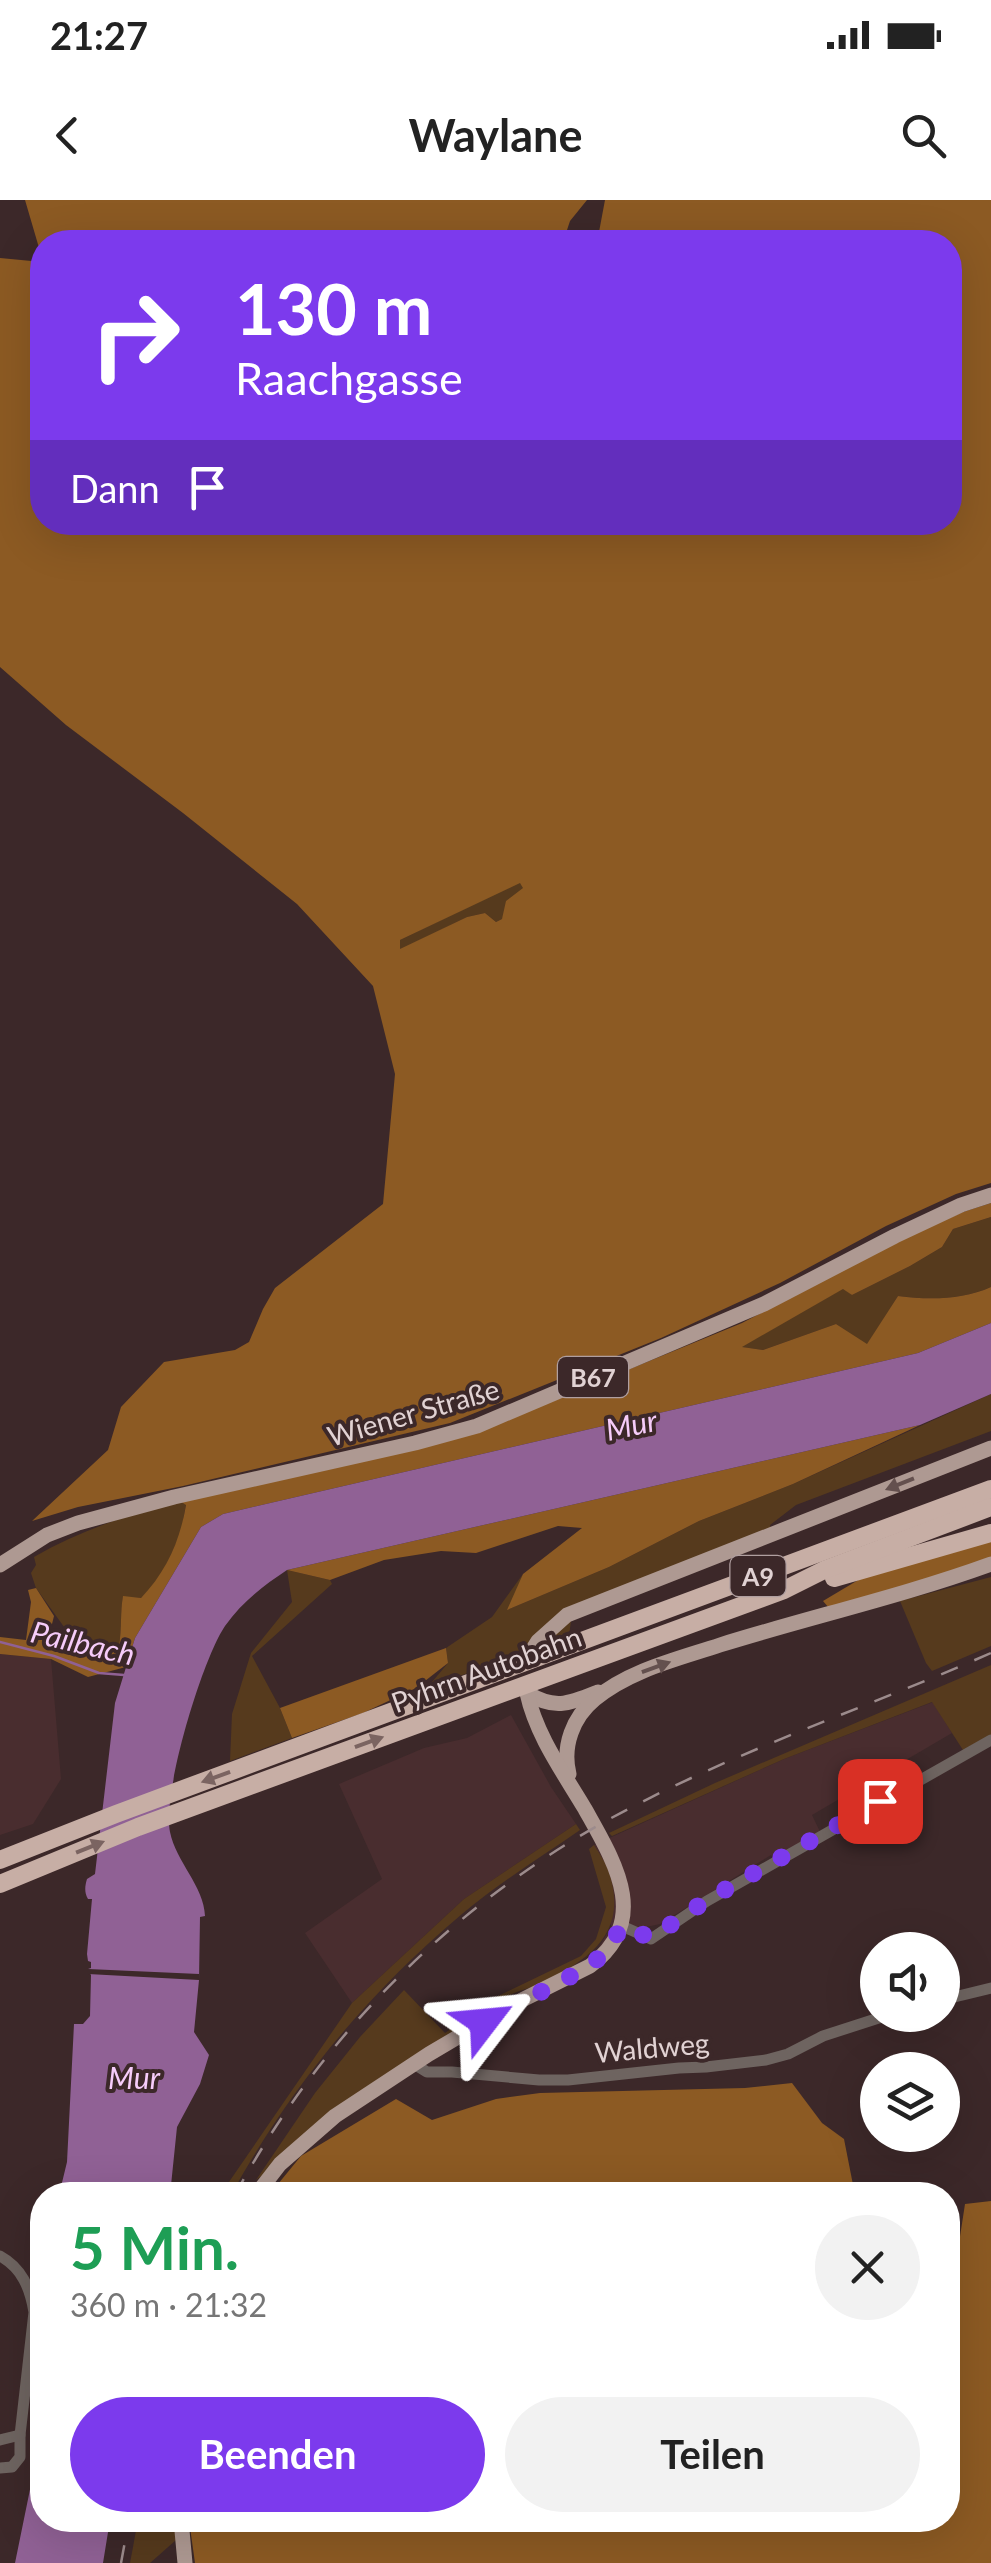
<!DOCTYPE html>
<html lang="de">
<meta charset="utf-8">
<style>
body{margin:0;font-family:Lato,sans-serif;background:#f2f2f2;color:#222;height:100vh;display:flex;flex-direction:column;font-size:38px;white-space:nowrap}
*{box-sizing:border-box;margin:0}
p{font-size:32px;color:#767676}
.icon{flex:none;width:55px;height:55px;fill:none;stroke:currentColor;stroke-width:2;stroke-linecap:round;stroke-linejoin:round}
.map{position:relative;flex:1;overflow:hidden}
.sheet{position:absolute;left:30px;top:1982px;width:930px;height:350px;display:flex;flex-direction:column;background:#fff;border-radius:40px;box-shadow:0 10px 40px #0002}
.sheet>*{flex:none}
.banner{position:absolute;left:30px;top:30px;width:932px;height:305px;border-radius:40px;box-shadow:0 10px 40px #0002;background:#7c3aed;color:#fff;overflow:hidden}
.buttons{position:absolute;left:860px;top:1732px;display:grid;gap:20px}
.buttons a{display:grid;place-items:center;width:100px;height:100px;border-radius:50%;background:#fff;box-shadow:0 10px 40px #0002;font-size:50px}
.pin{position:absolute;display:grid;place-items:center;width:85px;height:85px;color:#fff;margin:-42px;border-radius:20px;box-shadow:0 5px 15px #0006}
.me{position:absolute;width:110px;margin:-55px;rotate:61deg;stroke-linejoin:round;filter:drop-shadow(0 0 8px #0008)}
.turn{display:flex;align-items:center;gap:35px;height:210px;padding:0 40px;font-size:45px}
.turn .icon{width:130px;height:130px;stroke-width:2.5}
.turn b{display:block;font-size:70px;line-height:85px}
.then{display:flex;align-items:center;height:95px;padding:0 40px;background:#0003;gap:20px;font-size:38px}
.round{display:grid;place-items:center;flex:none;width:105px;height:105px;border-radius:52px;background:#f2f2f2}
.overview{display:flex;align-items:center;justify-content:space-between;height:170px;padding:0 40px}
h1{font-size:60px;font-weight:700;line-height:75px;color:#1e9e55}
.primary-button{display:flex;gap:20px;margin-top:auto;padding:20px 40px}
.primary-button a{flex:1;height:115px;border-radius:60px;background:#7c3aed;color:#fff;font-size:40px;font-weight:700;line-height:115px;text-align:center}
.primary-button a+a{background:#f2f2f2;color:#222}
.status{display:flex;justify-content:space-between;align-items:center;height:70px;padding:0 50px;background:#fff;direction:ltr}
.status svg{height:28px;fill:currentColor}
header{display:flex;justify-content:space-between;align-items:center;height:130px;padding:0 40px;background:#fff;font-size:45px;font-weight:700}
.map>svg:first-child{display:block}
.built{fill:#492d2f}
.green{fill:#563a1d}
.forest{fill:#8c5a23;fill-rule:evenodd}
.water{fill:#906195}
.pier{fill:#3c2829}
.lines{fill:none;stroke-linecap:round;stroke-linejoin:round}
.stream{stroke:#906195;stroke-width:2.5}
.minor{stroke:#6e6460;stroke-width:11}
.major{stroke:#ae9992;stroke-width:15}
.highway{stroke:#c7aea5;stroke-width:18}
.rail{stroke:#9c8b8c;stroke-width:2.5;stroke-dasharray:18 18;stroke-linecap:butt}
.oneway{fill:#64504e}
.oneway2{fill:#7b6461}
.route{stroke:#7c3aed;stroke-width:18;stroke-dasharray:0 32.4}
.labels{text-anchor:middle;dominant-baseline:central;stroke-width:8;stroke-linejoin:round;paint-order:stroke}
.shield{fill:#3c2829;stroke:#b09fa0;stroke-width:2.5}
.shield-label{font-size:25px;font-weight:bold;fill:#e1d2d3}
.street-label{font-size:28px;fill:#e1d2d3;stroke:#3c2829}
.water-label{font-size:30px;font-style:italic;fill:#f6ccfa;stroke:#3c2829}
</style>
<div class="status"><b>21:27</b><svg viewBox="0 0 49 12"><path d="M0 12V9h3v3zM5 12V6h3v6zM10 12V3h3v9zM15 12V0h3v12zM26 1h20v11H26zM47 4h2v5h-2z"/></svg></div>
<header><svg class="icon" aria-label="back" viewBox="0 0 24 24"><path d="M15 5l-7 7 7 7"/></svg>Waylane<svg class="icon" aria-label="search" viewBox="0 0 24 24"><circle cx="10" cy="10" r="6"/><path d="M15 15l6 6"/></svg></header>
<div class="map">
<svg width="991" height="2363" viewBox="0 0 991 2363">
<rect width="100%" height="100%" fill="#3c2829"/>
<!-- built -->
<g class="built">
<polygon points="0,1454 51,1459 61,1579 33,1624 0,1635"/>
<polygon points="933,1502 952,1533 812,1615 823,1638 778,1666 771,1655 660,1724 646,1727 599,1747 611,1727 609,1671 594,1645 784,1559"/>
<polygon points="511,1515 551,1587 576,1624 464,1699 352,1803 305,1733 382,1679 339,1584 424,1548 467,1538"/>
</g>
<!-- green -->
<g class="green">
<polygon points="520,682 524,688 502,719 496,722 485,713 467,717 400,750 400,740"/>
<path d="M991,1017v70c-29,13 -62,13 -93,9l-31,49 -31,-21 -73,26 -22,-3 103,-59 8,7 58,-29 32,-19 11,-18z"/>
<polygon points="991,1194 991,1231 796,1305 770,1325 773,1340 571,1421 569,1436 427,1488 448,1463 446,1448 492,1417 523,1374 509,1409 609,1367 699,1321 793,1284"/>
<path d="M180,1301l6,3 -5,29 -22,47 -18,18 -18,-1c-3,17 -1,32 -4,49l-21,-1 -26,-7 -36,-50 -5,-15 5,-8 -2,-8c45,-26 95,-43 146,-56z"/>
<polygon points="287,1370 330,1380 332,1384 252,1456 280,1508 292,1538 230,1561 232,1514 251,1453 292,1402"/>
<polygon points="991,1377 991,1446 932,1471 926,1463 900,1401"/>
<polygon points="991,1465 991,1535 963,1550 932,1502 784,1559 612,1636 609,1633 715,1583"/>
<path d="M576,1624l4,6c-39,27 -81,53 -118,84 -94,79 -172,173 -231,281h-11l132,-192 112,-104z"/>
<path d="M594,1645c5,8 12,18 15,27 20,62 -20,88 -70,112 -18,8 -34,8 -46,26l-237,170 59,-87 45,-56 44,-47 41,43 51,-36 85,-41 15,-17 10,-32 -17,-58z"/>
<polygon points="138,2320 176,2320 176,2340 150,2363 130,2363"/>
</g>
<!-- forest -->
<g class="forest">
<polygon points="25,0 587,0 570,21 563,42 42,42 42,58"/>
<path d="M605,0h386v983l-35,11 -70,32 -106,57 -119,55 -211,85 -267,63 -105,21 -46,14 76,-71 13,-43 43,-45 71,-12 14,-8 14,-33 12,-21 108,-84 12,-130 -22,-88 -76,-82 -114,-91 -117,-88 -66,-58v-409l42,4v260h908v-280h-365l14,-10zM520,683l3,5 -17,13 -4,18 -6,3 -11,-9 -18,4 -67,32v-9z"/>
<path d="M991,1003v14l-38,12 -11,18 -32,19 -58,29 -9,-6 -101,58 21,3 73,-26 31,20 31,-48c31,4 64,4 93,-9v36l-73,30 -695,161 -22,13 -66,111 -9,29 -38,10 -37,-18 -51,-5v-17l26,3 5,-38 -3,-12 8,-2 18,28 -4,16 12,13 10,-7 26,7 21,1c3,-18 1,-33 4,-50l18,2c25,-26 39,-57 45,-93l-6,-4 328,-82 234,-96 172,-90 49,-21z"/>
<polygon points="920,1225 793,1284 699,1321 609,1367 507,1410 523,1374 582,1328 558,1326 476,1353 441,1351 384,1360 330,1380 287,1370"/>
<polygon points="991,1340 991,1360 829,1408 823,1401 870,1373"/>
<polygon points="446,1448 448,1463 416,1488 363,1513 292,1538 280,1508"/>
<polygon points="792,1883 822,1923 844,1939 855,1995 269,1995 301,1956 396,1899 432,1920 496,1899 540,1893 745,1888"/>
<polygon points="991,2001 991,2363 195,2363 189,2320 948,2320 948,2069 955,2069 965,2004"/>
</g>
<!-- water -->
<g class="water">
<path d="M991,1123v71l-71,31 -633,145c-24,16 -45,32 -62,56 -23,34 -63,167 -55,206 6,30 34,54 35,84l-5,1 -1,63 -5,52 15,23 -9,29 -23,43 -7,68h-111l8,-33 7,-138h9l7,-8 1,-41 -3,-4v-2l3,-1v-6l-3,-1 -1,-7 5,-55h-4c-4,-7 -3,-13 -1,-20l8,-5 20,-171 20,-65 66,-111 22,-13 695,-161z"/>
<polygon points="42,2213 42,2320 110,2320 103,2363 15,2363 36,2260"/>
</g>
<!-- pier -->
<polygon class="pier" points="88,1769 199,1774 199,1780 88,1774"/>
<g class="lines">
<!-- stream -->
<polyline class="stream" points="0,1442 54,1456 99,1473 124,1475"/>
<!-- minor -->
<g class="minor">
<polyline points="622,1726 651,1739 707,1701 991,1540"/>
<polyline points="942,1800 991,1788"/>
<polyline points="414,1864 427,1872 452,1872 539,1880 568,1880 679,1868 706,1867 766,1860 788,1854 823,1836 888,1815"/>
<path d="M0,2056c22,12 30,32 34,56l-14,123v22l-8,10 -12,1"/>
<polyline points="0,2240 20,2235"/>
</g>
<!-- major -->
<g class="major">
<polyline points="0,1365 47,1335 78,1323 174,1297 415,1243 477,1226 764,1104 895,1036 961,1005 991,995"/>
<polyline points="533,1449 538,1441 567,1415 991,1248"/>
<path d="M527,1493c28,17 41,11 71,-1"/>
<path d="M569,1574c-7,-28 4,-57 26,-75 35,-29 83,-40 125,-54 90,-28 183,-49 271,-81"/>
<path d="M256,1995l24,-31 55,-48 94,-62 83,-49 78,-39c62,-46 24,-105 -5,-157 -22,-37 -49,-74 -58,-116"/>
<polyline points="181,2320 185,2363"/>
</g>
<!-- highway -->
<g class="highway">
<polyline points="834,1378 991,1333"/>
<polyline points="0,1660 116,1614 991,1289"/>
<polyline points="0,1684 138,1627 784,1390 824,1370 991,1307"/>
</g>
<!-- rail -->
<g class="rail">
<path d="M235,1995c90,-167 232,-304 401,-390 114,-59 237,-100 355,-152"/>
<polyline points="121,2363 129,2320"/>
</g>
</g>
<!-- one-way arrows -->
<defs><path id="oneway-solid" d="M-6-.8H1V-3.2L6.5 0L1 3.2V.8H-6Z" transform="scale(2.5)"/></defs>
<g class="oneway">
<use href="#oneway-solid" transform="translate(900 1284) rotate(158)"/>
<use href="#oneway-solid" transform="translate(656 1467) rotate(-20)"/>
</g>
<g class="oneway2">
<use href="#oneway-solid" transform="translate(369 1542) rotate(-20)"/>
<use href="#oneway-solid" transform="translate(216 1577) rotate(160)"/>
<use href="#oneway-solid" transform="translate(90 1647) rotate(-22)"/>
</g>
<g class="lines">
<!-- route -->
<polyline class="route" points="484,1822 590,1766 608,1749 622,1726 651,1738 707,1700 880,1601"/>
</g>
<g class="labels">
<!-- shield labels -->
<g class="shield">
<rect x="558" y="1157" width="70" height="40" rx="8"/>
<rect x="730.5" y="1356" width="55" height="40" rx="8"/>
</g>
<g class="shield-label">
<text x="593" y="1177">B67</text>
<text x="758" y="1376">A9</text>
</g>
<!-- street labels -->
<g class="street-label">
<text transform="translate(413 1212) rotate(-16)">Wiener Straße</text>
<text transform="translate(486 1469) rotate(-20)">Pyhrn Autobahn</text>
<text transform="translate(652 1847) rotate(-5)">Waldweg</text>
</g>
<!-- water labels -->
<g class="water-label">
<text transform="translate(631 1224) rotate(-12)">Mur</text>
<text transform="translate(83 1442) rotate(13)">Pailbach</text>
<text x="134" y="1877">Mur</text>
</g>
</g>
</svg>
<div class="buttons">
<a><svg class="icon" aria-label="sound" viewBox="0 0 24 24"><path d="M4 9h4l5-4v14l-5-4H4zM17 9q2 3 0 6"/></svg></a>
<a><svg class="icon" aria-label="layers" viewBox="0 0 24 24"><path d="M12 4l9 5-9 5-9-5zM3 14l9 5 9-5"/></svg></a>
</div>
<div class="pin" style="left:880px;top:1601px;background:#d93025"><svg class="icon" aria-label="arrive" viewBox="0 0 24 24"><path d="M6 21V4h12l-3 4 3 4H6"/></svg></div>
<svg class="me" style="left:484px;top:1822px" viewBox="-20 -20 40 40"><path d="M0-17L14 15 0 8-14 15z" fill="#7c3aed" stroke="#fff" stroke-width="4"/></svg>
<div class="banner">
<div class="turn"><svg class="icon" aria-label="right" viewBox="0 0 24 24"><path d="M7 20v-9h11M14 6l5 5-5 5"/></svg><div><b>130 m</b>Raachgasse</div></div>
<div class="then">Dann<svg class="icon" aria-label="arrive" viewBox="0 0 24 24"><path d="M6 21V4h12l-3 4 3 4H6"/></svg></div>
</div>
<section class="sheet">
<div class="overview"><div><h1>5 Min.</h1><p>360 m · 21:32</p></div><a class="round"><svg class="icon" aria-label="close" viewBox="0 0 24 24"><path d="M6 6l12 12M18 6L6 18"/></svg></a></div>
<div class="primary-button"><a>Beenden</a><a>Teilen</a></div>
</section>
</div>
